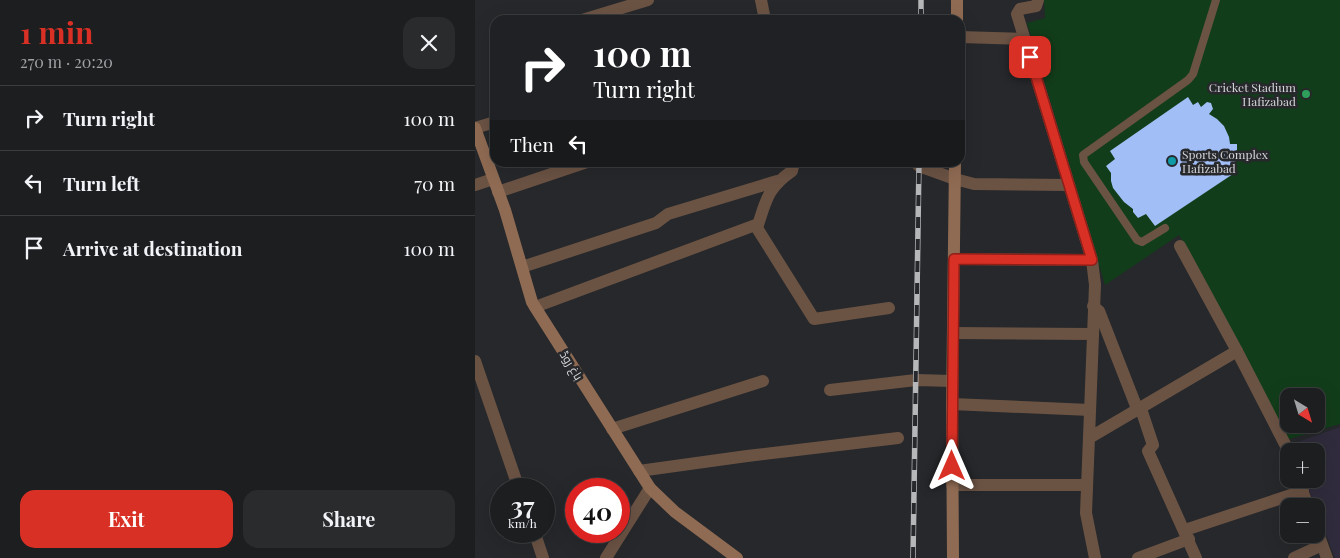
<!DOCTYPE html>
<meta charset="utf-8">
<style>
body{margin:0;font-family:"Playfair Display",Cairo,serif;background:#292b2d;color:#f1f3f6;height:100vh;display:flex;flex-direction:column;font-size:19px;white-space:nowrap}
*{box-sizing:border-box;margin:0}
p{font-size:16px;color:#a0a2a5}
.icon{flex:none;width:28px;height:28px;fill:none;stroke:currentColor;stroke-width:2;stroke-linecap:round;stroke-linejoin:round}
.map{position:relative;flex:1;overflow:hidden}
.panel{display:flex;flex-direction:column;background:#1c1e20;width:475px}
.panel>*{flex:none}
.banner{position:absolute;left:15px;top:15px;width:475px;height:152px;border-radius:15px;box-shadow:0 5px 20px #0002,0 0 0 1px #3a3c3e;background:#202124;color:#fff;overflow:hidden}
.needle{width:32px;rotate:142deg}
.tools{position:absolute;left:805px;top:388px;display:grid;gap:10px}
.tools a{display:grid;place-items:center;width:45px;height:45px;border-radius:10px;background:#1c1e20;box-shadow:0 5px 20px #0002,0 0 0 1px #3a3c3e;font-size:25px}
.speed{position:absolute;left:15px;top:478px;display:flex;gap:10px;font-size:25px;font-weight:700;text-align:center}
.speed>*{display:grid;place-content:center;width:65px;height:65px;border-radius:50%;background:#1c1e20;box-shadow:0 5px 20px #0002,0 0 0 1px #3a3c3e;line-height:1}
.speed small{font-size:12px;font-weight:400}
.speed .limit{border:8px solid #d22;background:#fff;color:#111}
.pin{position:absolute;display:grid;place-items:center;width:42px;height:42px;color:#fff;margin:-21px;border-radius:10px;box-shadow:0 2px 8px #0006}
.me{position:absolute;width:55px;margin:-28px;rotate:0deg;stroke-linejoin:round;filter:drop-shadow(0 0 4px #0008)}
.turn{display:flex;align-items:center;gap:18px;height:105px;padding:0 20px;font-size:22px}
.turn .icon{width:65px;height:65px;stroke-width:2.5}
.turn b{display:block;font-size:35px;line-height:42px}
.then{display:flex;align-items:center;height:48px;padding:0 20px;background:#0003;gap:10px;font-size:19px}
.round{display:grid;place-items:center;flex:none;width:52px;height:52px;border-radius:15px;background:#292b2d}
.head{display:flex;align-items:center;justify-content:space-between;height:85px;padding:0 20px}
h1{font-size:30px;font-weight:700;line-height:38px;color:#d93025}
.button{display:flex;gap:10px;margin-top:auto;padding:10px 20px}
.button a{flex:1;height:58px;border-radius:15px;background:#d93025;color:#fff;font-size:20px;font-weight:700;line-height:58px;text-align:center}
.button a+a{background:#292b2d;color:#f1f3f6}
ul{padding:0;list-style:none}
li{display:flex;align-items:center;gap:15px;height:65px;padding:0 20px;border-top:1px solid #3a3c3e}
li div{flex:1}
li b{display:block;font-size:19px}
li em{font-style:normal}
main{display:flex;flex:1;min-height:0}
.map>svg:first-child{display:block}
.education{fill:#302c3d}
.green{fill:#123d1a;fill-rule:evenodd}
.building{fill:#a2bef7}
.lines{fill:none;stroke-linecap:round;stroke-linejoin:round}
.lane{stroke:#6b5344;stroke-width:8}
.street{stroke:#6b5344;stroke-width:12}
.secondary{stroke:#906b53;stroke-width:12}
.rail-casing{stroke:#b5b7b9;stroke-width:5.5}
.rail{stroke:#26282b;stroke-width:4;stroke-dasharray:11;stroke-linecap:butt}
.route-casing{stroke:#8d1f18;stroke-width:12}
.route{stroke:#d93025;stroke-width:9}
.leisure-dot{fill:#2e9e5b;stroke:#26282b;stroke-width:2}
.culture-dot{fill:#0f9aa8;stroke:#26282b;stroke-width:2}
.labels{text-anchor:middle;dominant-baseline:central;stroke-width:5;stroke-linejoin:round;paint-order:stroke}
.poi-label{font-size:12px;fill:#d4d5d7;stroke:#26282b;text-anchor:end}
.street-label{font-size:12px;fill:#d4d5d7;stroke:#26282b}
</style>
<main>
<section class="panel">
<div class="head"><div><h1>1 min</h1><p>270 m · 20:20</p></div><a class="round"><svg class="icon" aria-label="close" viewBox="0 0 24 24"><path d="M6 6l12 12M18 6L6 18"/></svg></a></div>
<ul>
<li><svg class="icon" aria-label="right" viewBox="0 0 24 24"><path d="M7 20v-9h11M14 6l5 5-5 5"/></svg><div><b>Turn right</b></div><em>100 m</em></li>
<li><svg class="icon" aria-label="left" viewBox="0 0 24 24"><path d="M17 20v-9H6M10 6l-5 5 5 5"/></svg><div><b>Turn left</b></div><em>70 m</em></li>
<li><svg class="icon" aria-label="arrive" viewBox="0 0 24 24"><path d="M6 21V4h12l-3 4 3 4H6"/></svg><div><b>Arrive at destination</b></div><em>100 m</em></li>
</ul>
<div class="button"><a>Exit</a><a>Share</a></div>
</section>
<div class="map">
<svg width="865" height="558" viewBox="0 0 865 558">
<rect width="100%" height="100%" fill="#26282b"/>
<!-- education -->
<polygon class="education" points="865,427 865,558 860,558 830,479 841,479 841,451 819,451 817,444"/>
<!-- green -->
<path class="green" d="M569,0h296v424l-51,15 -110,-204 -74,50 -78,-262 18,-5zM814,396h27v28h-27z"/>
<!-- building -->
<polygon class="building" points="713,97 718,105 723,102 726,107 732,102 736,103 738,109 734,114 742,119 749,126 754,137 755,144 762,144 762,150 758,153 762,160 756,165 761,172 680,226 671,214 663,218 658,212 658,209 649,202 638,188 636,181 636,173 631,166 640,159 635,151"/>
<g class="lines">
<!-- lane -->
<polyline class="lane" points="690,228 667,242 662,240 609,162 608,155 713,80 718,74 741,0"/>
<!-- street -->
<g class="street">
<polyline points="286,0 290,20"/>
<polyline points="563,0 561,6 545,9 542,14 617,260 620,285 611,513 620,558"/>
<polyline points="107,20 173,0"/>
<polyline points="485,37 549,39"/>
<polyline points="0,128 20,122"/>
<path d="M319,162l-2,9c-25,17 -26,30 -35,57l57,91 75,-11"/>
<polyline points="440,162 444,166 480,179 499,184 594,185"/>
<polyline points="0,185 18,179"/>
<polyline points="23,192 112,162"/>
<polyline points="705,246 762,351 814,452"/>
<polyline points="479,259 617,260"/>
<polyline points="47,267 181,223 193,214 302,181"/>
<polyline points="618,306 624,311 663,411"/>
<polyline points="60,307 283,224"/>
<polyline points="478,333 618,334"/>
<polyline points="0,361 44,489"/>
<polyline points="355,390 441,380 477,381"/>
<polyline points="477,404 615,410"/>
<polyline points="666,409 678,445 673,451 721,558"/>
<polyline points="137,429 288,381"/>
<polyline points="614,438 762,351"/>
<polyline points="164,471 272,456 423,438"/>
<polyline points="823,479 833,506"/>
<polyline points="477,485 612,485"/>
<polyline points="841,528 852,558"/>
<polyline points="710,530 828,491"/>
<polyline points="59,531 68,558"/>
<polyline points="131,558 175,488"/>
<polyline points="663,558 714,539"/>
<polyline points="819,558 847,545"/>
</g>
<!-- secondary -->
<g class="secondary">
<polyline points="482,20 482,0"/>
<polyline points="0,128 30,210 57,302 60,307 175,488 200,512 262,558"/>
<polyline points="478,558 477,409 480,162"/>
</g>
<!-- rail casing -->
<g class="rail-casing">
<g id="rail">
<polyline points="446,20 446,0"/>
<polyline points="438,558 444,162"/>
</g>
</g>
<!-- rail -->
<use href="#rail" class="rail"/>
</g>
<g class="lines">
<!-- route casing -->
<g class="route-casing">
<polyline id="route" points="477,466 479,259 617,260 555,57"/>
</g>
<!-- route -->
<use href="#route" class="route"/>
</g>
<!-- markers -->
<circle class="leisure-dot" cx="831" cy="94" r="5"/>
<circle class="culture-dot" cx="697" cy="161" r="5"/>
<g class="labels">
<!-- poi labels -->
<g class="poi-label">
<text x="821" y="87">Cricket Stadium<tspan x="821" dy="14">Hafizabad</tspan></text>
<text x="707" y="154" text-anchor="start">Sports Complex<tspan x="707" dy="14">Hafizabad</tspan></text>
</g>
<!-- street labels -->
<g class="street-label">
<text transform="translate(97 365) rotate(58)">باغ روڈ</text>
</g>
</g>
</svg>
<div class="tools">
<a><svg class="needle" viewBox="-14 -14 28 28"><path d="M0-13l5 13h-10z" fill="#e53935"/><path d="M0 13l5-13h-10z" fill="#a0a2a5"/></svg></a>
<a>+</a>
<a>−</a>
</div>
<div class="speed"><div>37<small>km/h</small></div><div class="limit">40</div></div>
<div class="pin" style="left:555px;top:57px;background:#d93025"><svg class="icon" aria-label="arrive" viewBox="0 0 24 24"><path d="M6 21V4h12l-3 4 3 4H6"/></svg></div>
<svg class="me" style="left:477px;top:466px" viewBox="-20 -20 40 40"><path d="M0-17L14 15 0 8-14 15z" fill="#d93025" stroke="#fff" stroke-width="4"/></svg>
<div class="banner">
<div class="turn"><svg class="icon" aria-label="right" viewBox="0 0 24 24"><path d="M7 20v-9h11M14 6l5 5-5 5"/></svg><div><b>100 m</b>Turn right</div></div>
<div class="then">Then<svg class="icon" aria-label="left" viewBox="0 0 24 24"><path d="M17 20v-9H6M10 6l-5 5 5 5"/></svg></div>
</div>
</div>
</main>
